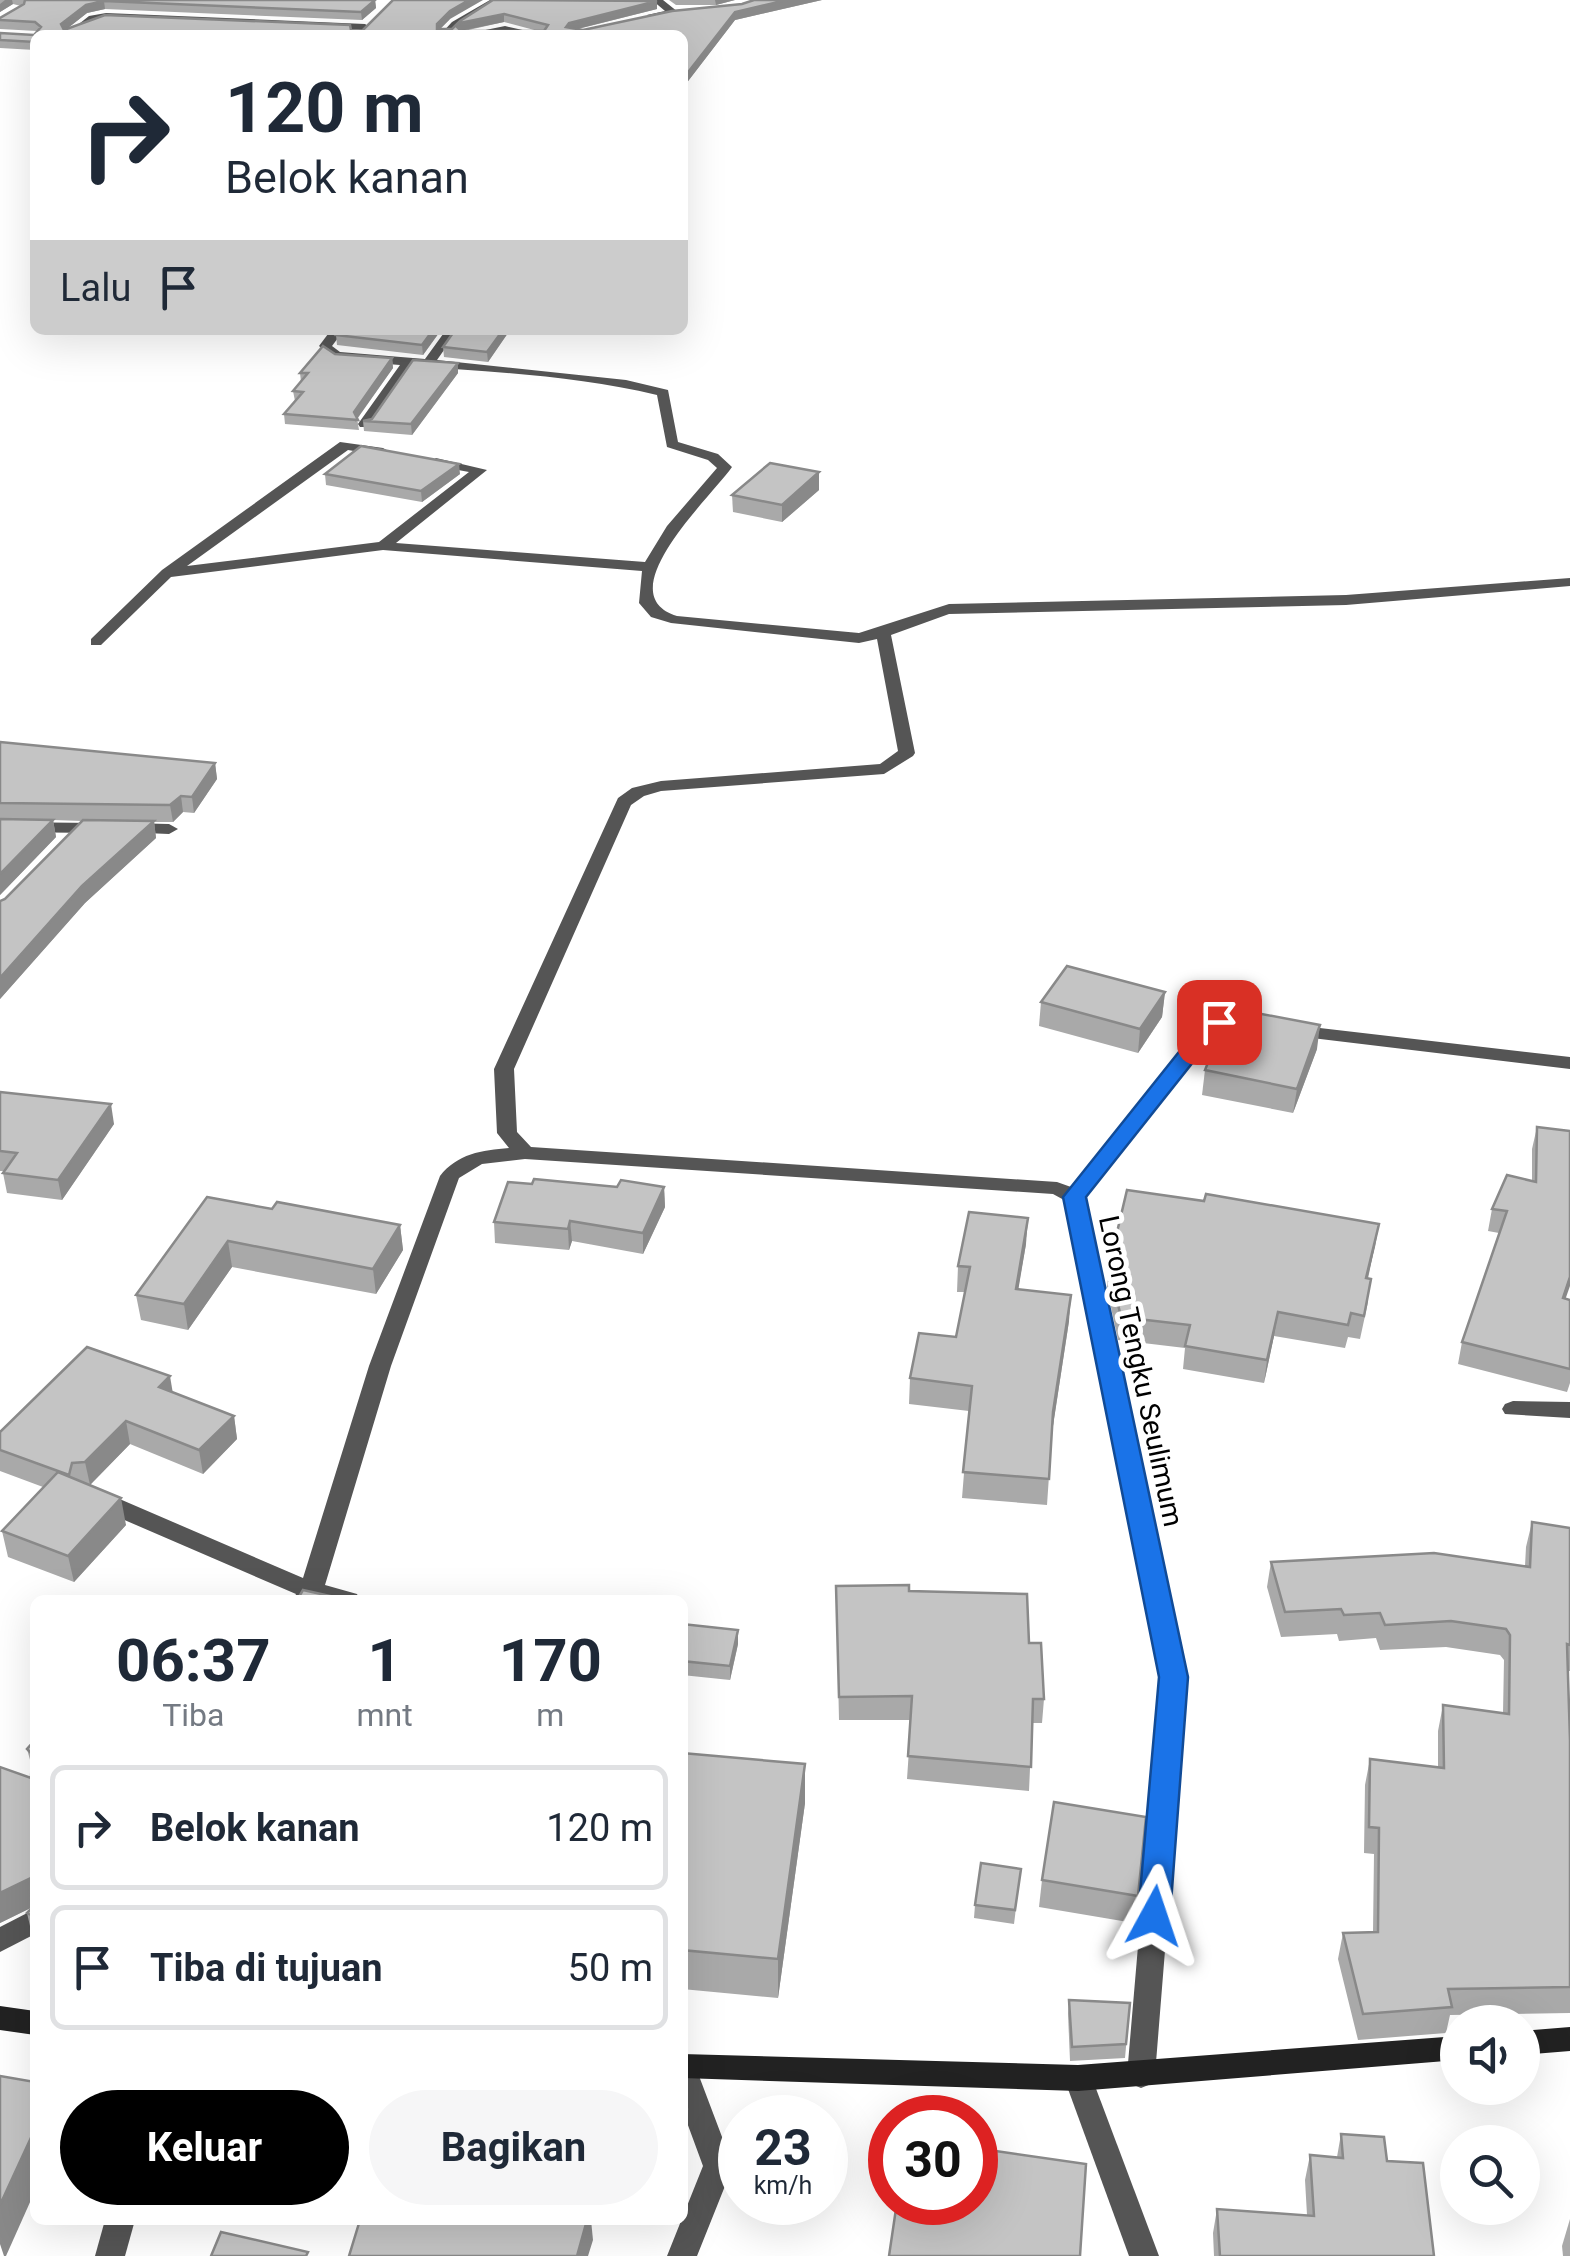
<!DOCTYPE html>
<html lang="id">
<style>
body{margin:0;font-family:Roboto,sans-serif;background:#f6f6f7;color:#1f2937;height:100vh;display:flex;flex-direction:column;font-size:38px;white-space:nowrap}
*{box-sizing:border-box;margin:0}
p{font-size:32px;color:#747a83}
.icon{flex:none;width:55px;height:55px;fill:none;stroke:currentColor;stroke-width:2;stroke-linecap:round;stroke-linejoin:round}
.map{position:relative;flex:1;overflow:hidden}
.side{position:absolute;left:30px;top:1595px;width:658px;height:630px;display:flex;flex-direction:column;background:#fff;border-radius:15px;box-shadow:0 10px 40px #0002}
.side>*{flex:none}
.hud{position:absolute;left:30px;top:30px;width:658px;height:305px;border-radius:15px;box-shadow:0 10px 40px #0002;background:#fff;color:#1f2937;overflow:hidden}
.fabs{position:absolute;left:1440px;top:2005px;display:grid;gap:20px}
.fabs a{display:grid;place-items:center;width:100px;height:100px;border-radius:50%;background:#fff;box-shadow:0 10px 40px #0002;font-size:50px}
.speed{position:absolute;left:718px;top:2095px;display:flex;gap:20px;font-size:50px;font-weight:700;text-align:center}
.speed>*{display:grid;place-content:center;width:130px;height:130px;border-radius:50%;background:#fff;box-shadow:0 10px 40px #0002;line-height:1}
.speed small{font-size:25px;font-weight:400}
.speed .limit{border:15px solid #d22;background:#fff;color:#111}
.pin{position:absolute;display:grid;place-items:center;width:85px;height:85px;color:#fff;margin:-42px;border-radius:20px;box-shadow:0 5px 15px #0006}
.me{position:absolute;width:110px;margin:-55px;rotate:5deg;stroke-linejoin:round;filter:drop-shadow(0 0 8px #0008)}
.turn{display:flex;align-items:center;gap:35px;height:210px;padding:0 30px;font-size:45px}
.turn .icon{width:130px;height:130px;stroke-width:2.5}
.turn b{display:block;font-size:70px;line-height:85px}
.then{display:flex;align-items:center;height:95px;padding:0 30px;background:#0003;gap:20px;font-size:38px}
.eta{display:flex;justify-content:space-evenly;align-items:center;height:170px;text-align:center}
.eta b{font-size:60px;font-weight:700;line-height:70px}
.cta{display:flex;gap:20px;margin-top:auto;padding:20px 30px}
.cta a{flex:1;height:115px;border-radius:60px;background:#000;color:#fff;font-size:40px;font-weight:700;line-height:115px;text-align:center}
.cta a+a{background:#f6f6f7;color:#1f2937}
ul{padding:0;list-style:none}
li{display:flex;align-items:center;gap:30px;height:125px;margin:0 20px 15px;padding:0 10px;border:5px solid #e0e1e3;border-radius:15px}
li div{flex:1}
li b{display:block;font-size:38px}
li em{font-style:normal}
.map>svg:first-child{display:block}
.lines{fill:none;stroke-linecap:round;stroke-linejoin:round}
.street{fill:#555;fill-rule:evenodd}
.secondary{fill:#222;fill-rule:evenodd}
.wall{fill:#a9a9a9;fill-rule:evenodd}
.shaded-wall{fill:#898989}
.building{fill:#c4c4c4;stroke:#898989;stroke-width:2.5;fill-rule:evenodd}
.route{fill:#1a73e8;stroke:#114b97;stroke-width:2.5}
.labels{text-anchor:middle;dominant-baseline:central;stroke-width:10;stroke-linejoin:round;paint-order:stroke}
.street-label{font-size:28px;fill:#000;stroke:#fff}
</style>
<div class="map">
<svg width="1570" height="2256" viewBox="0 0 1570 2256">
<rect width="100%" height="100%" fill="#fff"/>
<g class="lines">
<!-- street -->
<g class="street">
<polygon points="490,0 502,0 458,26 450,35 440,35 452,22"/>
<polygon points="652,0 663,0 678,12 647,19 647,15 665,11"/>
<path d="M106,13l259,11 5,3 -5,3 -259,-11c-16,2 -24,16 -41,16l24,-19z"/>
<polygon points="505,26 545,35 505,32 461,35"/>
<path d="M331,330h13l-12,16 8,6 85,7 21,-29h12l-21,30 189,20 42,10 10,52 40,12 14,13c-20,29 -126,127 -55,149l182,17 90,-29 397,-9 224,-17v8l-224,19 -397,9 -58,21 24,118 -2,3 -29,18 -223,17 -17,5 -13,9 -117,264 3,63 14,15 526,35 14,5 132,-164c16,-9 42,-8 57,3 -12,12 -29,-2 -43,5l-133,167 103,479 -32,398 -4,9 -10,4 -10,-4 -4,-9 34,-398 -97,-477 -11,-6 -528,-35 -43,5 -23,14 -68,188 -66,219 32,9 3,6h-67l3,-6 -204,-88 -4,-6 4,-6h16l195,84 66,-212 71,-190c17,-22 42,-26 69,-28l-12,-15 -3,-64 124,-271 14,-10 29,-7 219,-17 18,-13 -21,-112 -18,4 -188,-20 -20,-6 -12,-14 3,-32 -259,-21 -212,27 -70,68h-10v-6l71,-69 178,-128 43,6 7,4 -7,4 -35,-6 -161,116 192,-24 90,-70 -38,-7 -2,-3 7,-4 51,12 -91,73 249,19 22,-36 50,-58 -9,-8 -41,-13 -10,-52c-80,-19 -163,-23 -245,-29l-42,61h-10l-2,-3 42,-59 -64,-5 -17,-14z"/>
<polygon points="0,822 98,823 107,828 98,833 0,832"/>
<polygon points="127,823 169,824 178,829 169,834 121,832 118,828"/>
<polygon points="1294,1025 1570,1057 1570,1069 1287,1035 1284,1031 1287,1027"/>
<polygon points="1513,1401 1570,1402 1570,1418 1505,1414 1502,1409 1505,1404"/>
<polygon points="35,1909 35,1934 0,1952 0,1927"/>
<polygon points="682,2056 692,2059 696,2068 733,2166 697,2256 667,2256 703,2166 682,2109"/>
<polygon points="1078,2065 1088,2069 1092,2078 1159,2256 1129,2256 1064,2078 1068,2069"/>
<polygon points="105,2220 135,2220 125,2256 95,2256"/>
</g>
<!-- secondary -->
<g class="secondary">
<polygon points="0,2006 35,2011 35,2035 0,2030"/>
<polygon points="1570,2027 1570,2051 1522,2055 1522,2031"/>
<polygon points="1458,2036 1458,2060 1078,2091 682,2078 682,2054 1078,2065"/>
</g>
</g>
<!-- wall -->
<g class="wall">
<path d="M0,0h375l1,8 -14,12 -257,-11 -18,4 -22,17 297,1 88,-12 -10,10h12l41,-29 164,1v8l-79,20 5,1 159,-26 12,-4h68l-87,20 -53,69v-54h-647v15l-35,-2v-15l34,2 3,-4 -37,-2v-11l21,-12 -8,-2 -13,8zM504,22l34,9h-74z"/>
<polygon points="669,0 735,0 716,5 676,5"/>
<polygon points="441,330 423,355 337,345 336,335"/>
<polygon points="455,330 510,330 488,362 444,357 443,347"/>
<polygon points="335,354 392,358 393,368 357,418 359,430 285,424 284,414 295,401 293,391 301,382 300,373"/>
<polygon points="458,363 458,373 412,435 364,431 363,421 372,419"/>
<polygon points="325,474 460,474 422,502 326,485"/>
<polygon points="819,490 782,522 733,512 732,495"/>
<polygon points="0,742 215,763 217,779 194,813 183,812 173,822 154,822 156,838 85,903 0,999 0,901 5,899 82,821 53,820 56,837 0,895"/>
<polygon points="1165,992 1162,1017 1138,1053 1039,1026 1041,1002"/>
<polygon points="1317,1049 1293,1113 1202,1095 1205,1070"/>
<polygon points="0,1092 114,1124 62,1200 7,1193 3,1173 4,1171 0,1171"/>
<polygon points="1537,1127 1565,1299 1570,1300 1570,1383 1567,1392 1458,1364 1462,1342 1499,1233 1488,1231 1492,1209 1532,1181 1532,1149"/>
<polygon points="532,1184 664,1187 665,1207 643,1254 572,1241 569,1250 495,1243 494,1222"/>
<polygon points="1204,1201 1379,1224 1368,1279 1368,1302 1360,1339 1348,1337 1345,1348 1274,1336 1264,1383 1183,1369 1185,1348 1118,1340 1107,1289 1109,1266"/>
<polygon points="272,1209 400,1225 403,1250 376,1294 232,1267 188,1330 141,1320 136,1295"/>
<polygon points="1026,1244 1018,1289 1069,1321 1052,1432 1047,1505 962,1498 969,1411 909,1404 910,1378 956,1337 965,1292 957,1292 958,1266"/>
<polygon points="173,1392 234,1416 237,1439 203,1474 130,1444 90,1485 126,1525 74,1582 8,1557 2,1531 43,1487 0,1471 0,1432"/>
<polygon points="1532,1522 1570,1528 1570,1671 1568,1671 1570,1740 1570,2013 1450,2015 1446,2033 1358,2040 1338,1959 1343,1933 1373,1932 1374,1854 1364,1853 1365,1785 1370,1759 1438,1767 1438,1731 1443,1705 1503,1713 1504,1660 1500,1655 1446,1647 1380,1650 1376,1638 1339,1641 1337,1634 1281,1637 1267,1587 1271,1562 1525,1566 1526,1547"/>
<polygon points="836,1586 909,1591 1029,1643 1044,1699 1042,1723 1032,1723 1029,1791 907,1779 911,1720 839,1720"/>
<polygon points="682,1624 738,1644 730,1680 682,1675"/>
<polygon points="35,1740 35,1940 33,1939 27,1913 32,1907 0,1923 0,1767 31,1778 32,1767 27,1749"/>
<polygon points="682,1753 805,1764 805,1803 778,1998 682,1989"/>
<polygon points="1146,1817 1134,1923 1039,1907 1042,1880"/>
<polygon points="1019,1883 1014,1924 974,1918 975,1905"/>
<polygon points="1069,2000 1130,2003 1125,2058 1070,2061 1068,2014"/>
<polygon points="1341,2134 1387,2161 1434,2256 1214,2256 1213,2233 1217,2209 1307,2215 1305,2180 1310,2155 1337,2157"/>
<polygon points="1570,2219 1570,2256 1563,2256 1562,2246"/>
</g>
<!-- shaded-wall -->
<g class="shaded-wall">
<polygon points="5,0 12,0 13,4 0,12 0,4"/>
<polygon points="375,0 376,8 362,20 361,12"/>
<polygon points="469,0 483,0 450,19 437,32 437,24 450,11"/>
<polygon points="715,0 735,0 716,5"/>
<polygon points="787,0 822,0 735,20 682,89 682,80 735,12"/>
<polygon points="104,1 105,9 87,13 63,32 61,24 86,5"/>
<polygon points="657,1 657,9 569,31 566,27 569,23"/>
<polygon points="504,14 504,22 460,31 457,27 460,23"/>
<polygon points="433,330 441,330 423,355 422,345"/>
<polygon points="503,330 510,330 488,362 487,352"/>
<polygon points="392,358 393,368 355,422 354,412"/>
<polygon points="458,363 458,373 412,435 411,424"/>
<polygon points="459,464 460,474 422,502 421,491"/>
<polygon points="819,472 819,490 782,522 782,505"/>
<polygon points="215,763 217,779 194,813 192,797"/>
<polygon points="181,796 183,812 173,822 170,805"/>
<polygon points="53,820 56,837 0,895 0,874"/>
<polygon points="154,821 156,838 85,903 0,999 0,978 82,886"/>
<polygon points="1165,992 1162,1017 1138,1053 1140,1029"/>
<polygon points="1320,1025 1317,1049 1293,1113 1297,1089"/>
<polygon points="111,1104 114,1124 62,1200 58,1180"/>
<polygon points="664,1187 665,1207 643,1254 643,1233"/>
<polygon points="1028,1218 1026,1244 1014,1315 1016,1289"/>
<polygon points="570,1221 572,1241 569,1250 568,1229"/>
<polygon points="1379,1224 1375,1247 1362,1301 1366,1278"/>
<polygon points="400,1225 403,1250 376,1294 373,1269"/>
<polygon points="228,1241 232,1267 188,1330 184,1304"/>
<polygon points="1570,1277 1570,1286 1558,1320 1563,1298"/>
<polygon points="1071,1295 1069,1321 1051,1439 1053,1412"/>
<polygon points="1278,1312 1274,1336 1264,1383 1267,1360"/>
<polygon points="170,1376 174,1400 159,1387"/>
<polygon points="234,1416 237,1439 203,1474 199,1450"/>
<polygon points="126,1421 130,1444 90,1485 85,1462"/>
<polygon points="121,1498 126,1525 74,1582 68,1556"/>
<polygon points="738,1630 738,1644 730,1680 730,1666"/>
<polygon points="805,1764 805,1803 778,1998 778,1959"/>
<polygon points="29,1879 35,1906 0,1923 0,1893"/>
<polygon points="687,2109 688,2136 682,2156 682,2125"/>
<polygon points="35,2129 35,2191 6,2256 4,2256 0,2244 0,2205"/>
<polygon points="587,2220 591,2220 593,2240 588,2256 577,2256"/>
</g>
<!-- building -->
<g class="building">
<path d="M25,0h350l-14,12 -257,-11 -18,4 -25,19 3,6 41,-15 245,10 1,5 11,1 31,-31h76l-19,11 -13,13v5h15l8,-8 33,-21 164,1 -88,22 -3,4 17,3 89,-19 70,-7 12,-4h33l-52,12 -53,68v-45h-647v7l-35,-2v-7l34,2 7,-8 -6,-5 -35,-2v-2l24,-14zM504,14l44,11 -4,6h-83l-4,-4 3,-4z"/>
<polygon points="340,330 433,330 422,345 336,335"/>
<polygon points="455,330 503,330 487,352 443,347"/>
<polygon points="323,346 335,354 392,358 354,412 358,420 284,414 303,392 293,391 308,373 300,373"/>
<polygon points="413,360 458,363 411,424 363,421 372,419"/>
<polygon points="361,446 459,464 421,491 325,474"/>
<polygon points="770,463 819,472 782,505 732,495"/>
<polygon points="0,742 215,763 192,797 181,796 170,805 0,803"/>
<polygon points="0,819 53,820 0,874"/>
<polygon points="83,820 154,821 82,886 0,978 0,901 5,899"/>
<polygon points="1067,966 1165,992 1140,1029 1041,1002"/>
<polygon points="1230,1008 1320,1025 1297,1089 1205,1070"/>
<polygon points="0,1092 111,1104 58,1180 3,1173 17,1153 0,1151"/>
<polygon points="1537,1127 1570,1131 1570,1277 1563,1298 1570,1300 1570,1369 1462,1342 1507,1211 1492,1209 1507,1175 1536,1182"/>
<polygon points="534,1179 617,1187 621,1180 664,1187 643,1233 570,1221 568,1229 494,1222 508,1182 532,1184"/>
<polygon points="1127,1190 1204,1201 1206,1194 1379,1224 1366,1278 1371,1279 1364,1316 1351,1313 1348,1325 1278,1312 1267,1360 1185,1346 1190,1325 1121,1317 1109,1266"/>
<polygon points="207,1197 272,1209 277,1202 400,1225 373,1269 228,1241 184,1304 136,1295"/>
<polygon points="969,1212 1028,1218 1016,1289 1071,1295 1053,1412 1049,1479 963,1472 972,1386 910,1378 919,1333 956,1337 970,1267 958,1266"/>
<polygon points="87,1347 170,1376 159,1387 234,1416 199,1450 126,1421 85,1462 72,1463 69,1475 0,1450 0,1432"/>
<polygon points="58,1472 121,1498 68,1556 2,1531"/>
<polygon points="1532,1522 1570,1528 1570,1645 1567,1644 1570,1740 1570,1987 1448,1989 1452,2007 1363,2014 1343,1933 1378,1932 1379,1828 1369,1827 1370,1759 1444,1768 1443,1705 1509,1714 1510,1635 1506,1629 1451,1621 1385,1625 1380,1613 1344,1615 1341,1609 1285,1612 1271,1562 1434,1553 1530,1567"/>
<polygon points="909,1585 909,1591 1027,1594 1029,1643 1041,1643 1044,1699 1033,1699 1031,1767 908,1756 912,1696 839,1697 836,1586"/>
<polygon points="303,1590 348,1600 297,1600"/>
<polygon points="682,1624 738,1630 730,1666 682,1661"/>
<polygon points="35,1740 35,1917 27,1913 32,1908 29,1879 0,1893 0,1767 31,1778 32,1754 27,1749"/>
<polygon points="682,1753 805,1764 778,1959 682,1950"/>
<polygon points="1054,1802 1146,1817 1138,1896 1042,1880"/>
<polygon points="981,1863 1021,1869 1015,1910 975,1905"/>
<polygon points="1069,2000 1130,2003 1126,2044 1072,2047"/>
<polygon points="0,2076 35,2082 35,2129 0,2205"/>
<polygon points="682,2097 687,2109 682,2125"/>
<polygon points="1341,2134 1384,2137 1387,2161 1423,2163 1434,2256 1220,2256 1217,2209 1314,2216 1310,2155 1343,2158"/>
<polygon points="975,2148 1086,2164 1080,2256 889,2256 897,2202 975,2202"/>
<polygon points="360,2220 587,2220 577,2256 349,2256"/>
<polygon points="221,2232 308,2252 306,2256 211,2256"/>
</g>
<!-- route -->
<polygon class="route" points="1219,1016 1230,1022 1217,1032 1086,1197 1188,1677 1170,1916 1165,1925 1154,1928 1143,1925 1138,1916 1159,1677 1063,1197 1202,1023"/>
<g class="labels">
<!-- street labels -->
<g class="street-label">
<text transform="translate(1141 1371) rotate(78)">Lorong Tengku Seulimum</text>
</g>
</g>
</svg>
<div class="fabs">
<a><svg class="icon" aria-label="sound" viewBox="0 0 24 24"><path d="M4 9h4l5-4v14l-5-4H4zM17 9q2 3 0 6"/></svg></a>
<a><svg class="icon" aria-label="search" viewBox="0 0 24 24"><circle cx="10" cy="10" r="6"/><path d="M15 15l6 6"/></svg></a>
</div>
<div class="speed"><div>23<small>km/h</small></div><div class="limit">30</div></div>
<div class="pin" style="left:1219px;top:1022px;background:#d93025"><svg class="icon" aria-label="arrive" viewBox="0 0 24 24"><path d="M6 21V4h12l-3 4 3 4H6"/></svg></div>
<svg class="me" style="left:1154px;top:1916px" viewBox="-20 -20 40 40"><path d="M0-17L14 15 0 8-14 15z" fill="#1a73e8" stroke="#fff" stroke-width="4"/></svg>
<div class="hud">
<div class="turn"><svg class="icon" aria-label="right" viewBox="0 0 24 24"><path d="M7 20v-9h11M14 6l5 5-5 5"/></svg><div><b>120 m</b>Belok kanan</div></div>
<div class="then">Lalu<svg class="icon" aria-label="arrive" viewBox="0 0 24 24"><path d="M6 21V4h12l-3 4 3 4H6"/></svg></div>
</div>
<section class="side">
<div class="eta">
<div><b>06:37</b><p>Tiba</p></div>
<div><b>1</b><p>mnt</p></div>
<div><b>170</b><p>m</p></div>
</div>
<ul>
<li><svg class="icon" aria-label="right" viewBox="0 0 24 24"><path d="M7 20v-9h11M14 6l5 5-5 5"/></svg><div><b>Belok kanan</b></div><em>120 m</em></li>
<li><svg class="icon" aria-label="arrive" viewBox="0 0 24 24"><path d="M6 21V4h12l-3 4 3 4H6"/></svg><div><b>Tiba di tujuan</b></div><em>50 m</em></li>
</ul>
<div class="cta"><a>Keluar</a><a>Bagikan</a></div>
</section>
</div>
